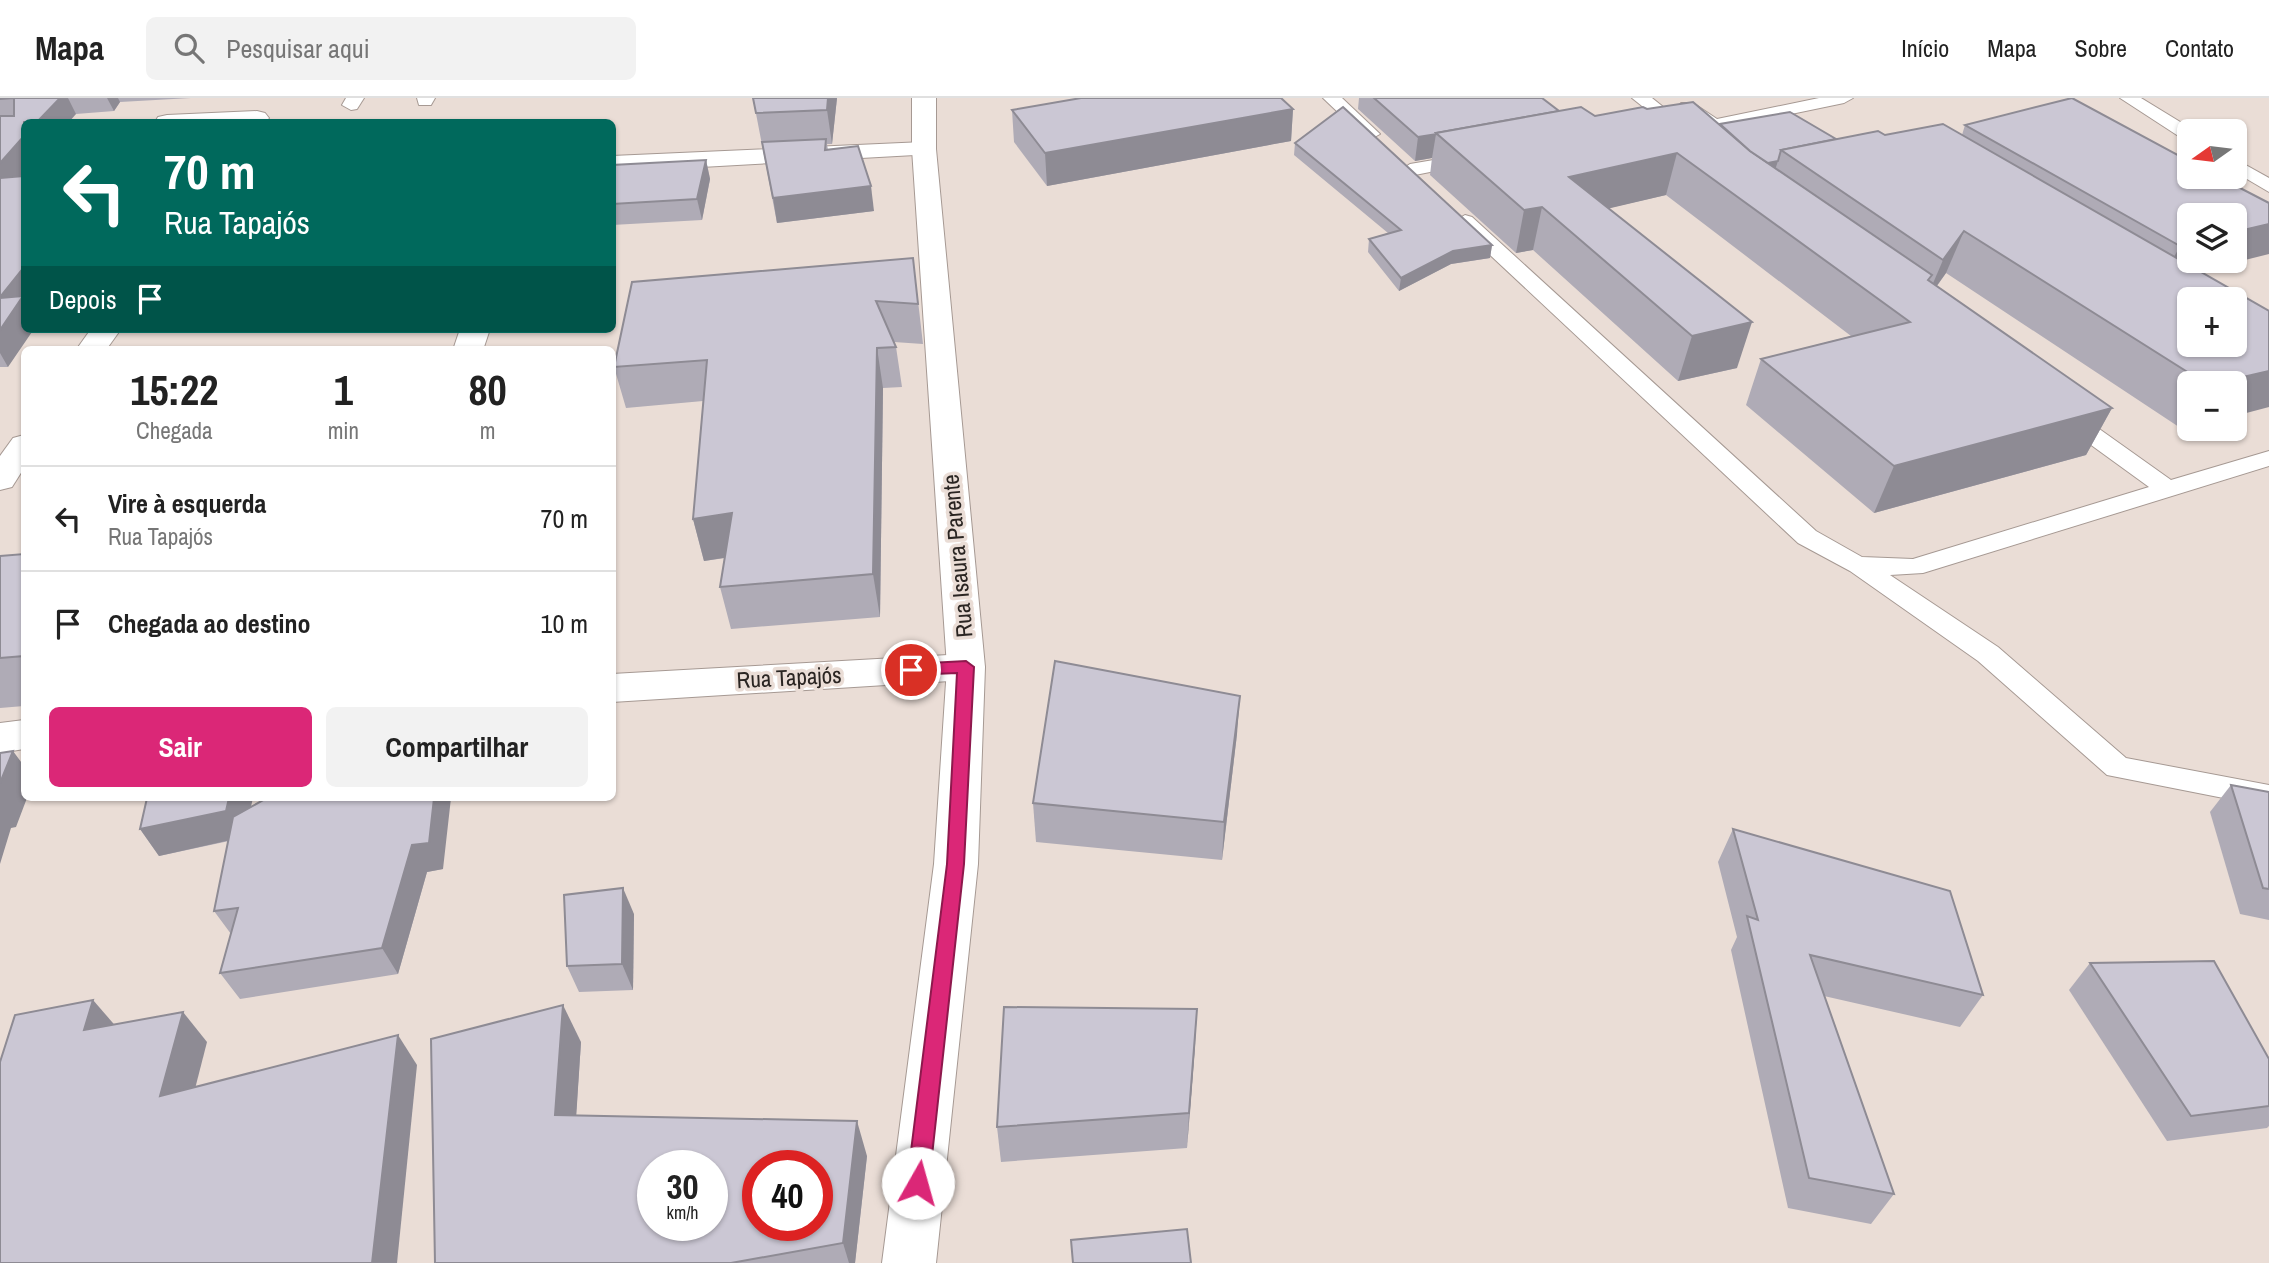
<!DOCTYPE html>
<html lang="pt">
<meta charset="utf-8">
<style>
body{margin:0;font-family:"Archivo Narrow",sans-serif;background:#f2f2f2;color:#222;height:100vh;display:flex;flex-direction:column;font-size:26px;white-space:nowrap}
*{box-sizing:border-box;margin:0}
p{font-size:23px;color:#767676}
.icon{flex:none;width:38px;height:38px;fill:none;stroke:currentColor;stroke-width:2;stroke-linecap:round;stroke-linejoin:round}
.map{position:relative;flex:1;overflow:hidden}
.drawer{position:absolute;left:21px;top:248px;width:595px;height:455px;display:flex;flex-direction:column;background:#fff;border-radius:10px;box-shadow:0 2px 5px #0004}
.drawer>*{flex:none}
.top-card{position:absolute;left:21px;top:21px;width:595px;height:214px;border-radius:10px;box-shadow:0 2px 5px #0004;background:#00695c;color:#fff;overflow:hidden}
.needle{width:46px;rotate:256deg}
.fabs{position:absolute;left:2177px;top:21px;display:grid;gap:14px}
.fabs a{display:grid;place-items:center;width:70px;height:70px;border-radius:10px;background:#fff;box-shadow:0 2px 5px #0004;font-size:35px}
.speed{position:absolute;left:637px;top:1052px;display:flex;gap:14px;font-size:35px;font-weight:700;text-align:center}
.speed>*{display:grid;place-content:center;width:91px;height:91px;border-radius:50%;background:#fff;box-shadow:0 2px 5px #0004;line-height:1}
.speed small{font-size:18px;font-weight:400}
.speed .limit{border:10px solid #d22;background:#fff;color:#111}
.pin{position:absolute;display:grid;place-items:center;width:60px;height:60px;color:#fff;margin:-30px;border:4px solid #fff;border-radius:50%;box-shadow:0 2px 7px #0007}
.me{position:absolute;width:77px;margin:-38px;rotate:7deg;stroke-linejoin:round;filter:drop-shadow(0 0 5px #0008)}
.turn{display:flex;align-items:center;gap:24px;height:147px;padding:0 28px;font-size:32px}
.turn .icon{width:91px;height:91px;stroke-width:2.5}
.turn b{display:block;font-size:49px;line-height:60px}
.then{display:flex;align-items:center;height:66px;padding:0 28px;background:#0003;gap:14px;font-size:26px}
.eta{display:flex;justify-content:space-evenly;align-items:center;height:119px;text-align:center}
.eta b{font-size:42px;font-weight:800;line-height:49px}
.cta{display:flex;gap:14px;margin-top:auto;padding:14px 28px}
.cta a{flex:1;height:80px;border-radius:10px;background:#db2777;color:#fff;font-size:28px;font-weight:800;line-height:80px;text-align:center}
.cta a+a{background:#f2f2f2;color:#222}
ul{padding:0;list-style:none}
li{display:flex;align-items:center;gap:21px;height:105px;padding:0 28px;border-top:2px solid #e0e0e0}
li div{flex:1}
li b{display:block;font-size:26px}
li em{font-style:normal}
header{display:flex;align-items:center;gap:42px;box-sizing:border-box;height:98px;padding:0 35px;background:#fff;border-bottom:2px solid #e0e0e0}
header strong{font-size:33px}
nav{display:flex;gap:38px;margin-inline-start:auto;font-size:24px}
.search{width:490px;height:63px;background:#f2f2f2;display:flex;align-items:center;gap:18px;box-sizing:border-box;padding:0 24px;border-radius:10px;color:#767676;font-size:26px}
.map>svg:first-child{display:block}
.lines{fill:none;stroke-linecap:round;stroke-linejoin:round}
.service-casing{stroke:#a69993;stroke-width:2}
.minor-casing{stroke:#a69993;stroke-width:2}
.tertiary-casing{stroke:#a69993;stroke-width:2}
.service{fill:#fff;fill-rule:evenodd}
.minor{fill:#fff;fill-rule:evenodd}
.tertiary{fill:#fff;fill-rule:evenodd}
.wall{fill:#afabb6}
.shaded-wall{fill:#8e8b94}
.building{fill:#cbc7d4;stroke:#8e8b94;stroke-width:2;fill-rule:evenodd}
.route{fill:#db2777;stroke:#8e194d;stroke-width:2}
.labels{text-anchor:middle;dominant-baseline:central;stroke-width:7;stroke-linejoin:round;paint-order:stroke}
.street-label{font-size:23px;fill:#2a2522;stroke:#eaddd6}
</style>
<header>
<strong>Mapa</strong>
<div class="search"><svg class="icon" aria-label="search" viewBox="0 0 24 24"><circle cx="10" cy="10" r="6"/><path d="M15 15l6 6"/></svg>Pesquisar aqui</div>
<nav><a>Início</a><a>Mapa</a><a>Sobre</a><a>Contato</a></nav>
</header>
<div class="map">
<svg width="2269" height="1165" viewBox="0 0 2269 1165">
<rect width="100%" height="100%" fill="#eaddd6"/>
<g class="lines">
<!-- service casing -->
<g class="service-casing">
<g id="service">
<polygon points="346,0 364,0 357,11 351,12 342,7"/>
<polygon points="417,0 435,0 431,7 419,7"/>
<polygon points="1323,0 1342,0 1380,36 1371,41 1365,40"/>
<polygon points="1632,0 1652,0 1692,32 1689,36 1677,36"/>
<polygon points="1819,0 1853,0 1844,5 1714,32 1708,31 1678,9 1681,5 1693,5 1717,21"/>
<polygon points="2120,0 2141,0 2195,33 2189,33 2189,42 2183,41"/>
<polygon points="1469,56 1478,61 1475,65 1410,78 1401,72 1410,66"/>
<polygon points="2235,61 2269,80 2269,94 2235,74"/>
<polygon points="1465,117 1472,119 1816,433 1862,459 1913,461 2149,389 2058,323 2054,318 2058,313 2074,313 2171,382 2269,353 2269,368 1923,475 1890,477 1998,549 2126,660 2269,687 2269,709 2107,677 1978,563 1850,473 1798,445 1458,127 1455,123"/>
</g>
</g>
<!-- minor casing -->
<g class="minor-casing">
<g id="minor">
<polygon points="257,13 265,15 269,20 266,24 155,24 158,19 167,17"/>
<polygon points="924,44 933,46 936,51 933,56 612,74 612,58"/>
<polygon points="91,231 121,231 106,252 76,252"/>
<polygon points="460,231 490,231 483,252 453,252"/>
<polygon points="24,337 24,370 12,389 0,392 0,358 13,340"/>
<polygon points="966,556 979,560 985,569 979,578 966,582 612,604 612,576"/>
<polygon points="24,622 24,651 0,655 0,625"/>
</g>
</g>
<!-- tertiary casing -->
<g class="tertiary-casing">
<polygon id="tertiary" points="912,0 936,0 936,51 985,569 978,766 936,1165 882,1165 934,766 947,569 912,51"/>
</g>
<!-- service -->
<use href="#service" class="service"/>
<!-- minor -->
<use href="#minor" class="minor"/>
<!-- tertiary -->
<use href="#tertiary" class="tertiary"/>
</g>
<!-- wall -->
<g class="wall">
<polygon points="0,0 191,0 120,4 114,13 76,16 24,24 24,74 20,79 8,269 0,269"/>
<polygon points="753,0 837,0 832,46 827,46 828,52 874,113 777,125"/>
<polygon points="1359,0 1542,0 1559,13 1595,18 1647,11 1720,26 1836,41 1885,37 1962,37 1965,27 2072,0 2200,173 2235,285 2189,285 2189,329 2182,331 1946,175 1937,188 2112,310 2086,357 1874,415 1746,307 1761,261 1851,238 1666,97 1609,110 1737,270 1678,283 1533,152 1516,155 1430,77 1432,60 1415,63 1358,11"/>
<polygon points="1293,11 1291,43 1047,88 1014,44 1012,12"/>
<polygon points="1295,45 1492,147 1490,160 1451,166 1399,193 1368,154 1369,141 1388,135 1294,57"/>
<polygon points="706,62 710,81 702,122 612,127 612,67"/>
<polygon points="913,160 923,246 894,244 896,249 902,289 883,290 880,519 731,531 720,489 725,460 704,463 693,421 703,303 626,310 614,269"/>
<polygon points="24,456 24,608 0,610 0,458"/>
<polygon points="1237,636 1222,762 1036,744 1033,705"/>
<polygon points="2231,687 2269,694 2269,822 2240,816 2210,714"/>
<polygon points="251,709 443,771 427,774 398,876 240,901 220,875 231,836 214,813 229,743 159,758 140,731"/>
<polygon points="1733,731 1983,897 1960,929 1824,898 1894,1096 1871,1126 1788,1110 1731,852 1737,839 1718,764"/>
<polygon points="634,816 633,892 579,894 567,868"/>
<polygon points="2090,865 2269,961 2269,1028 2267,1030 2167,1043 2069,892"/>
<polygon points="581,944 576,1018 867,1058 855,1165 435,1165"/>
<polygon points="1195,948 1187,1050 1001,1064 997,1029"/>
</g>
<!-- shaded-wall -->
<g class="shaded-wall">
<polygon points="60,0 68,0 76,16 69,24 37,24"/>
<polygon points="107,0 118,0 120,4 114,13"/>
<polygon points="828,0 837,0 832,46 827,12"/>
<polygon points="1293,11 1291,43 1047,88 1045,55"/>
<polygon points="1436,36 1432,60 1415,63 1418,39"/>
<polygon points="24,38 24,74 0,101 0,65"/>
<polygon points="1677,55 1666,97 1560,122 1569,79"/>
<polygon points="706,62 710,81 702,122 697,101"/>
<polygon points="1778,63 1774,75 1755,68"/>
<polygon points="871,88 874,113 777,125 773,100"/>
<polygon points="1542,109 1533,152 1516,155 1524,112"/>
<polygon points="2269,126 2269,156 2161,183 2180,148 2189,145 2189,163 2235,163 2235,134"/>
<polygon points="1964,133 1946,175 1925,204 1943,162"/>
<polygon points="1492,147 1490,160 1451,166 1399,193 1401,180 1453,153"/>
<polygon points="24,169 24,231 34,231 8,269 0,255 0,199"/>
<polygon points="1752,224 1737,270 1678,283 1692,238"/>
<polygon points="877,250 883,290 880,519 873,476"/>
<polygon points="2269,273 2269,309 2235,318 2235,285 2217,285"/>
<polygon points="2112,310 2086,357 1874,415 1894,368"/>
<polygon points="2189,319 2189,329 2182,331"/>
<polygon points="732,415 742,457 704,463 693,421"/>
<polygon points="1240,598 1237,636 1222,762 1224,724"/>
<polygon points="13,653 24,668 24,700 27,700 16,729 11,730 0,766 0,685"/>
<polygon points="229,700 253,700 244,739 159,758 140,731"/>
<polygon points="434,700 451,700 443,771 427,774 398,876 382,850 412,747"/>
<polygon points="623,790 634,816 633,892 622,866"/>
<polygon points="93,902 119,932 84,932"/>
<polygon points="563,907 581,944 574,1052 555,1017"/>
<polygon points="1197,911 1195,948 1187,1050 1189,1015"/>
<polygon points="183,914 207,944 186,1026 160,998"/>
<polygon points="398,937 417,967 397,1165 372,1165"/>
<polygon points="857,1023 867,1058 855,1165 849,1165 843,1145"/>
</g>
<!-- building -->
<g class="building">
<polygon points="0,0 60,0 37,24 24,24 24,38 0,65 0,18 14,18 14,0 0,1"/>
<polygon points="753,0 828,0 827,12 756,15"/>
<polygon points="1081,0 1281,0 1293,11 1045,55 1012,12"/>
<polygon points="1374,0 1542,0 1559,13 1436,35 1437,36 1418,39"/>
<polygon points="2072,0 2189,63 2189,79 2219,79 2269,105 2269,126 2235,134 2235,117 2189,117 2189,145 2180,148 1965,27"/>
<polygon points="1693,4 1750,53 1932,177 1928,182 2112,310 1894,368 1761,261 1910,224 1677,55 1569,79 1752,224 1692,238 1542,109 1524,112 1436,35 1581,9 1595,18 1643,9 1647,11"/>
<polygon points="1343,9 1492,147 1453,153 1401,180 1369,141 1401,132 1295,45"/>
<polygon points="1790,14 1836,41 1781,52 1778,63 1768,65 1750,53 1720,26"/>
<path d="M1943,26l326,187v60l-52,12h-12l-241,-152 -21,29 -162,-110 97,-19 7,4zM2189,201h46v46h-46z"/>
<polygon points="826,41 825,52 858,48 871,88 773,100 762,44"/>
<polygon points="706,62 697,101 612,106 612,67"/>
<polygon points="24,78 24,169 0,199 0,80"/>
<polygon points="913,160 918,206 876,203 896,249 877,250 873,476 720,489 732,415 693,421 707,262 614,269 632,184"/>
<polygon points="23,198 0,232 0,200"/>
<polygon points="24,456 24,558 0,560 0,458"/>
<polygon points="1055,563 1240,598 1224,724 1033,705"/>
<polygon points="13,653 0,685 0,655"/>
<polygon points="2231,687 2269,694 2269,791 2263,790"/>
<polygon points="147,700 229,700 226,713 140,731"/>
<polygon points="267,700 434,700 429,745 412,747 382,850 220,875 238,810 214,813 233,719"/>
<polygon points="1733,731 1950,793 1983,897 1810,857 1894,1096 1809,1080 1747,818 1758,822"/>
<polygon points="623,790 622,866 567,868 564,797"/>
<polygon points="2214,863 2269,961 2269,1008 2191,1018 2090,865"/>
<polygon points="93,902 84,932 183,914 160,998 398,937 372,1165 0,1165 0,964 15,917"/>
<path d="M563,907l-8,110 302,6 -14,122 -112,20h-296l-4,-224zM653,1068h59v59h-59zM758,1068h59v59h-59z"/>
<polygon points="1004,909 1197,911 1189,1015 997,1029"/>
<polygon points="1187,1131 1191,1165 1073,1165 1071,1142"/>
</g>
<!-- route -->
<polygon class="route" points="966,563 974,569 964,766 929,1085 926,1092 918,1095 911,1092 907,1085 947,766 957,575 911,577 903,572 911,566"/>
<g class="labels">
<!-- street labels -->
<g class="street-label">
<text transform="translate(957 458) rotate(-95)">Rua Isaura Parente</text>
<text transform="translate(789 579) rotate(-3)">Rua Tapajós</text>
</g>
</g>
</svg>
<div class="fabs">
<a><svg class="needle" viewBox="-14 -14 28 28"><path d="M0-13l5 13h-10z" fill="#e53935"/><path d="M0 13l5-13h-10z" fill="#767676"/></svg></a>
<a><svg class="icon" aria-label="layers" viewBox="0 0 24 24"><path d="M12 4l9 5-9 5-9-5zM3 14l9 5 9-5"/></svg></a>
<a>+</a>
<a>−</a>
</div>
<div class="speed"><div>30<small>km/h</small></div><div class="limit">40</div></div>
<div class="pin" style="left:911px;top:572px;background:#d93025"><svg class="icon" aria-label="arrive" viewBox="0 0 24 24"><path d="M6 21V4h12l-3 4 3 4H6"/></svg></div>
<svg class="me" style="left:918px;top:1085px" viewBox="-20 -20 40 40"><circle r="19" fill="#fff"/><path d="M0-13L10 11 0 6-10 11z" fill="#db2777"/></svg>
<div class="top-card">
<div class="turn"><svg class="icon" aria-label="left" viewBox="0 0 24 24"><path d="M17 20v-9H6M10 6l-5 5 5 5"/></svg><div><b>70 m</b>Rua Tapajós</div></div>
<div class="then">Depois<svg class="icon" aria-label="arrive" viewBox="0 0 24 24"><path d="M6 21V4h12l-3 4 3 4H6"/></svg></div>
</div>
<section class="drawer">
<div class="eta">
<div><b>15:22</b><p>Chegada</p></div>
<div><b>1</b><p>min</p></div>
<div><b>80</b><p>m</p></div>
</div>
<ul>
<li><svg class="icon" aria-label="left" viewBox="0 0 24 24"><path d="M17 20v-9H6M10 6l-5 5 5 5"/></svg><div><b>Vire à esquerda</b><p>Rua Tapajós</p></div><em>70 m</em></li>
<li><svg class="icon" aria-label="arrive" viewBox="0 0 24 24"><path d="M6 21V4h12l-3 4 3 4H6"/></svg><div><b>Chegada ao destino</b></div><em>10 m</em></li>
</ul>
<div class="cta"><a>Sair</a><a>Compartilhar</a></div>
</section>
</div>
